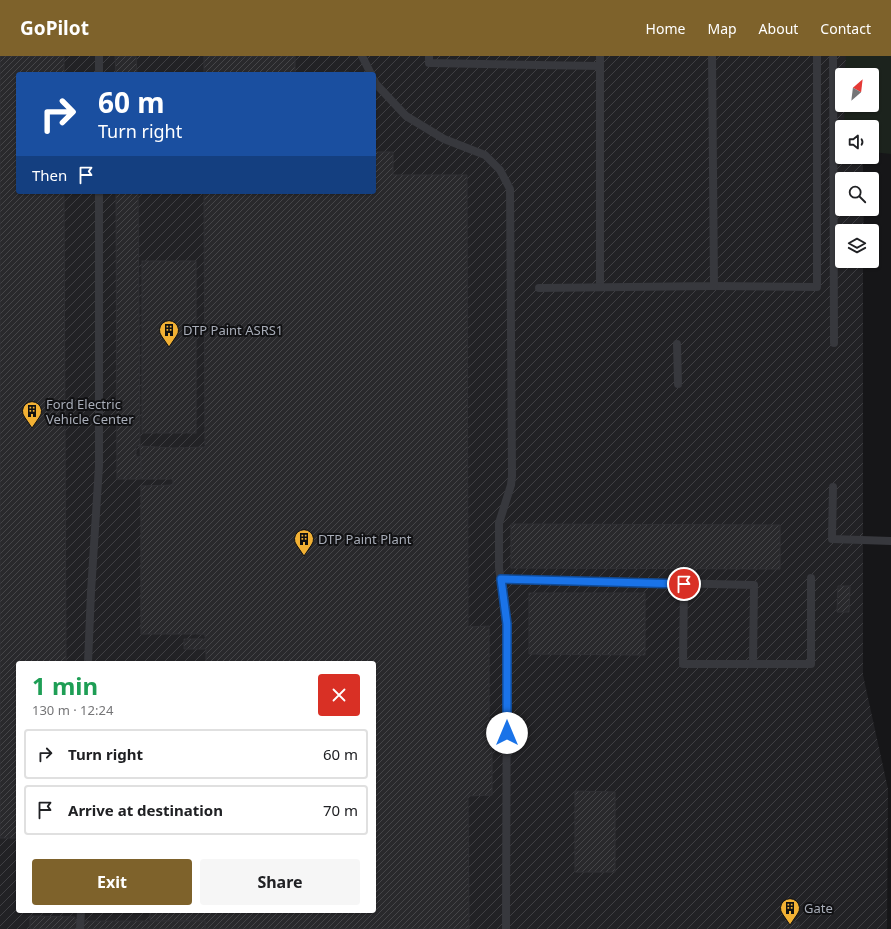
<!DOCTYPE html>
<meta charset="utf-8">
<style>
body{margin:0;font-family:"Noto Sans",sans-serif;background:#f6f6f6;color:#202124;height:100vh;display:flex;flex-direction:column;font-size:15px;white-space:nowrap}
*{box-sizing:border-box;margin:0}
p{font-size:13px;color:#757577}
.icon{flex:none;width:22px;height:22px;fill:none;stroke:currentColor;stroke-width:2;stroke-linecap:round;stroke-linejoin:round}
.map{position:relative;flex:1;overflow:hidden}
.sheet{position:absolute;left:16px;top:605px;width:360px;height:252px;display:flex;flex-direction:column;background:#fff;border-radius:4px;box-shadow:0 1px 3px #0004}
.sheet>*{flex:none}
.guide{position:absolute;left:16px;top:16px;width:360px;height:122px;border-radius:4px;box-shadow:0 1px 3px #0004;background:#1a4fa0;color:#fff;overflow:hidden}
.needle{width:26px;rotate:28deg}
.controls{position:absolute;left:835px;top:12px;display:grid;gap:8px}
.controls a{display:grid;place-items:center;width:44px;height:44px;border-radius:4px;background:#fff;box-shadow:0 1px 3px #0004;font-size:20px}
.pin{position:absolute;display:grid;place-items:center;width:34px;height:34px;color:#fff;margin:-17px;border:2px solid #fff;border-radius:50%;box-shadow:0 1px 4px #0007}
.me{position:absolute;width:44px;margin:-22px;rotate:0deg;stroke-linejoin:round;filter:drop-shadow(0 0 3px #0008)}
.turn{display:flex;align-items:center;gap:14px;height:84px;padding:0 16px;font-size:18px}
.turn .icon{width:52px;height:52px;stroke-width:2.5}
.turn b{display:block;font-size:28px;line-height:34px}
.then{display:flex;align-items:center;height:38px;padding:0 16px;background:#0003;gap:8px;font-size:15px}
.round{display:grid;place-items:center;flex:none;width:42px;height:42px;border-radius:4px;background:#f6f6f6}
.headline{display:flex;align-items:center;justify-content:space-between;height:68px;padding:0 16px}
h1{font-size:24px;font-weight:700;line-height:30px;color:#1e9e55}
.action{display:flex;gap:8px;margin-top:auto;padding:8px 16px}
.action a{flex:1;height:46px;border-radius:4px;background:#7e622b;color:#fff;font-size:16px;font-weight:700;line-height:46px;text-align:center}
.action a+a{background:#f6f6f6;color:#202124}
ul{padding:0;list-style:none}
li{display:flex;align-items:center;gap:12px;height:50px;margin:0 8px 6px;padding:0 8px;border:2px solid #e0e0e0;border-radius:4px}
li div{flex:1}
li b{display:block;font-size:15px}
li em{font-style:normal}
header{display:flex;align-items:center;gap:24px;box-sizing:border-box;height:56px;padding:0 20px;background:#7e622b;color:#fff}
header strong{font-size:19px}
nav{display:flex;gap:22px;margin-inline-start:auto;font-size:14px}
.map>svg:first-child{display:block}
.industrial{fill:url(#industrial-furrows);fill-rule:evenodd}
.green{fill:#1c231d}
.building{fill:url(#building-hatch);stroke:#303034}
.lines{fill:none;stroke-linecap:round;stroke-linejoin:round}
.lane{stroke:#37383d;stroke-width:8}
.route-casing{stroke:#114b97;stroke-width:10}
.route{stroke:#1a73e8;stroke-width:7}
.labels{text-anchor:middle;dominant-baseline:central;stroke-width:4;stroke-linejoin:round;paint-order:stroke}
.poi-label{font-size:13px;fill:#a8adb8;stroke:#111113;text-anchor:start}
</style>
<header>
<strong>GoPilot</strong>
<nav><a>Home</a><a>Map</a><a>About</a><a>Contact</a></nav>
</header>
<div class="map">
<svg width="891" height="873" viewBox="0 0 891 873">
<defs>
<pattern id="industrial-furrows" width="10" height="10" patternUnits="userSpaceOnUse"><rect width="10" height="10" fill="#222225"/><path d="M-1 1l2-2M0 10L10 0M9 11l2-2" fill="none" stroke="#3f3f43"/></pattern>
<pattern id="building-hatch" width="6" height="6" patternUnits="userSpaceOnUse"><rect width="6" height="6" fill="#29292c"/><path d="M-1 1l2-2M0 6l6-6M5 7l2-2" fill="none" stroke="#454548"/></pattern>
</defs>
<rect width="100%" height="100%" fill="#161618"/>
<!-- industrial -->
<path class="industrial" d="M0,0h863v19h-21v30h21v22h-21v30h21v22h-21v30h22l-1,22h-21v30h21v414l25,114 -1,140h-887zM18,18h356v118h-356zM18,607h356v248h-356z"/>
<!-- green -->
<polygon class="green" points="846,0 891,0 891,98 872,96 872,71 844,71 845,49 872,49 872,19 845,19"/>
<!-- building -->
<g class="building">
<polygon points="0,0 64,0 64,18 18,18 18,136 64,136 66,607 18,607 18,782 0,782"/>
<polygon points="115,0 136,0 137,18 116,18"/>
<polygon points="204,0 295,0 295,17 349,16 349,18 204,18"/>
<polygon points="374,59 375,96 393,96 393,119 467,119 468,571 489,570 489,679 492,679 492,739 468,740 469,873 205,873 205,865 150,865 150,855 374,855 374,607 206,607 206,593 184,593 184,583 205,583 205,578 141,578 141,430 173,429 173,423 141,423 140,390 173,392 205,391 204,136 374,136"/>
<polygon points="116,136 138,136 140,390 136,390 136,401 141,401 141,423 117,423"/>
<rect x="142" y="205" width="54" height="172"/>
<polygon points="511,468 780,469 780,513 511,512"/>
<polygon points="838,530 850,530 849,556 837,556"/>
<polygon points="529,537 645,537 645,599 529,598"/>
<polygon points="575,735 615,736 615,816 575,816"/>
<polygon points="30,860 75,861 75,865 205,865 205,873 30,873"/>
<rect x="781" y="866" width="18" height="7"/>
</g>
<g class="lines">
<!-- lane -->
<g class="lane">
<polyline points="99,0 99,18"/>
<polyline points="362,0 371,18"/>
<polyline points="429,0 429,7 599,10"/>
<polyline points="600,0 600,231"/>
<polyline points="833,0 834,287"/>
<polyline points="374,24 376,28 406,60 444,83 485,99 500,114 510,133 512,420 511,429 499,467 499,512 507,569 506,873"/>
<polyline points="714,230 817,231 817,0"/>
<polyline points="539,232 714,230 712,0"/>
<polyline points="677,288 678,328"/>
<polyline points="833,431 832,483 891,485"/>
<polyline points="501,523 754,529 753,608 683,608 684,528"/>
<polyline points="88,607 91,536 99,410 99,136"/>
<polyline points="753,608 811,608 811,522"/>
<polyline points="80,873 81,855"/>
</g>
</g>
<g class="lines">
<!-- route casing -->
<g class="route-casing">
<polyline id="route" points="507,677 507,568 501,523 684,528"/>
</g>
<!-- route -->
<use href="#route" class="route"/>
</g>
<!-- icons -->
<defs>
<g id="building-pin" transform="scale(1)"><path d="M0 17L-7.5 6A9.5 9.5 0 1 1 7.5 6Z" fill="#f2b134" stroke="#111113"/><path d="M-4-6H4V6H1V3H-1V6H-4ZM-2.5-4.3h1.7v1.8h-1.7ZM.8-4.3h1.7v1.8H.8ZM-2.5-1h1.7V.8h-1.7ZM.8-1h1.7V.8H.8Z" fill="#111"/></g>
</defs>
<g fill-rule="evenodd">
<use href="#building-pin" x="169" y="274"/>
<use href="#building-pin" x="32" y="355"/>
<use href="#building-pin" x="304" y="483"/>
<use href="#building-pin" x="790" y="852"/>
</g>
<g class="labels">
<!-- poi labels -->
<g class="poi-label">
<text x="183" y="274">DTP Paint ASRS1</text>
<text x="46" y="348">Ford Electric<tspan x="46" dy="15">Vehicle Center</tspan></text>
<text x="318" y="483">DTP Paint Plant</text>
<text x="804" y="852">Gate</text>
</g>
</g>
</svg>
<div class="controls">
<a><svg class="needle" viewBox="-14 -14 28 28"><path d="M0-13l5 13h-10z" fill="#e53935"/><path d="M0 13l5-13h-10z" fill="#757577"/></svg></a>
<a><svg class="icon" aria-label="sound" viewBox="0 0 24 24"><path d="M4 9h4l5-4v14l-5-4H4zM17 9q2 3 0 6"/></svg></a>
<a><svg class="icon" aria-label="search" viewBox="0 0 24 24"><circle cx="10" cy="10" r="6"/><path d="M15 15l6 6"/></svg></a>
<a><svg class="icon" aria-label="layers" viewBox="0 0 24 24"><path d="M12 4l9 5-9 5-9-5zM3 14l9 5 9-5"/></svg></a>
</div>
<div class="pin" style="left:684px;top:528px;background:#d93025"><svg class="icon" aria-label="arrive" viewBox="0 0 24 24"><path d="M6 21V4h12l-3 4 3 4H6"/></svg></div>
<svg class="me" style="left:507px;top:677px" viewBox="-20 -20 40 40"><circle r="19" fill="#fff"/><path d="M0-13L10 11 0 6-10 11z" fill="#1a73e8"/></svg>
<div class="guide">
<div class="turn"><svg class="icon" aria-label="right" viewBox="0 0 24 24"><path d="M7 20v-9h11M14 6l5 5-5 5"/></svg><div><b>60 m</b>Turn right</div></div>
<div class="then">Then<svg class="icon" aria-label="arrive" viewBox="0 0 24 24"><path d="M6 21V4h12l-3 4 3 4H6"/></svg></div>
</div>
<section class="sheet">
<div class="headline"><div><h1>1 min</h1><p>130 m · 12:24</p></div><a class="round" style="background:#d93025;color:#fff"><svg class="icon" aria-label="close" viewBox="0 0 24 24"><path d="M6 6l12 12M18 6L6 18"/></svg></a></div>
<ul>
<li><svg class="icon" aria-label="right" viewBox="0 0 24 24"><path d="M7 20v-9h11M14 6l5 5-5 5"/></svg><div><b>Turn right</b></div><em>60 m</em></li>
<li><svg class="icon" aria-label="arrive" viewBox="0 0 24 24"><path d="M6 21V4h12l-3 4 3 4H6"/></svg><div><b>Arrive at destination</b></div><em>70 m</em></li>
</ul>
<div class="action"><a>Exit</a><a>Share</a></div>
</section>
</div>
